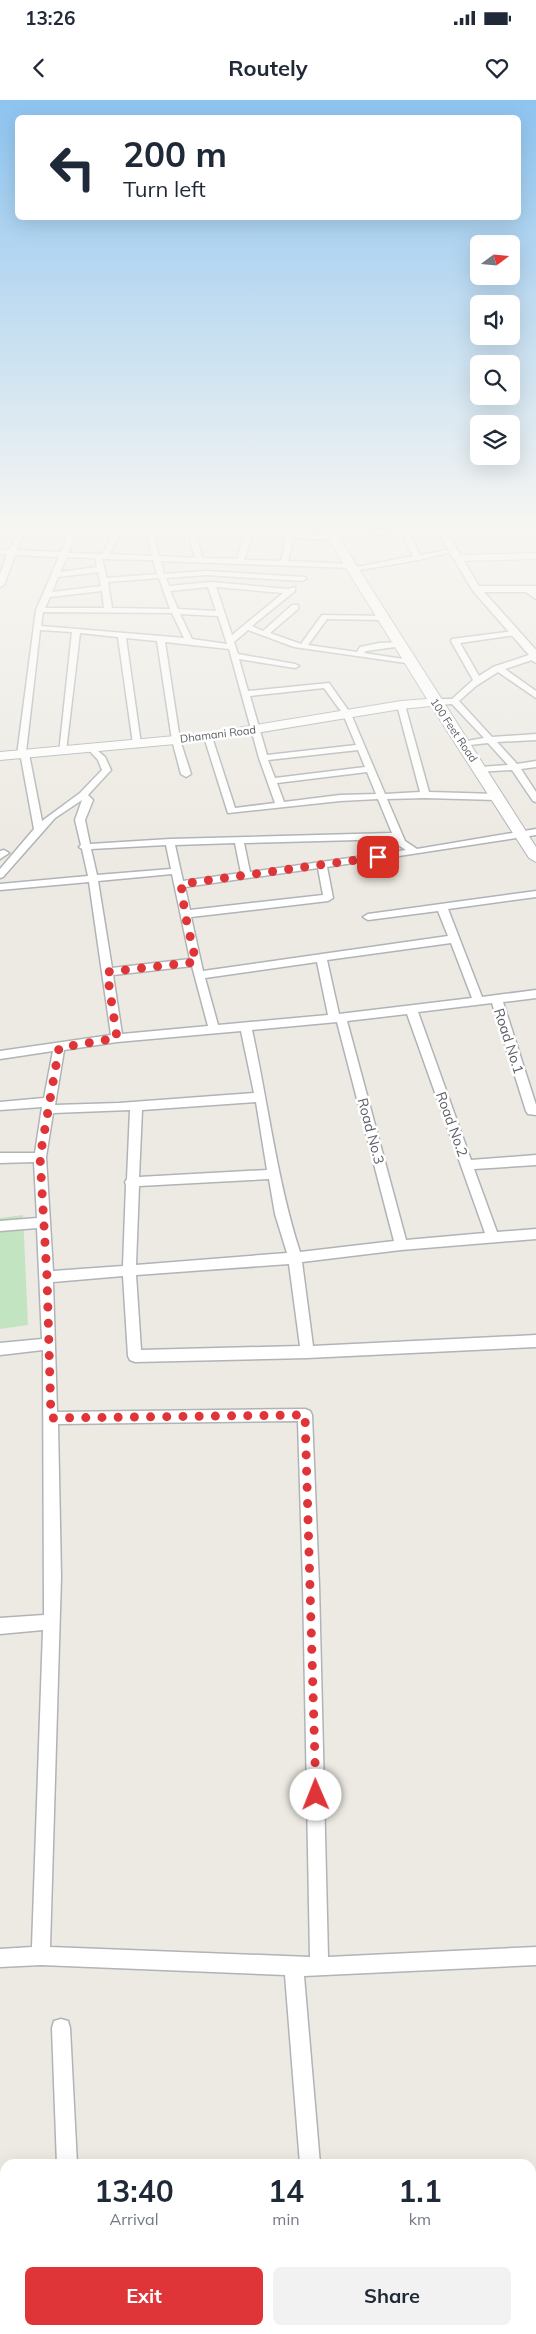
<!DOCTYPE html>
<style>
body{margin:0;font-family:Mulish,sans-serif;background:#f2f2f3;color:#1f2937;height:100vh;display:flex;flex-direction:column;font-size:19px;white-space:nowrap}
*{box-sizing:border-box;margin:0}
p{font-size:16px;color:#747a83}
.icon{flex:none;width:28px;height:28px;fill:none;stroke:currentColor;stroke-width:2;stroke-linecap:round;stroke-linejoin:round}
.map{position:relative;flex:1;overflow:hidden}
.drawer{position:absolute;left:0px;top:2059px;width:536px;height:176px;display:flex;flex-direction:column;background:#fff;border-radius:15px 15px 0 0;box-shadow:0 5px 20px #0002}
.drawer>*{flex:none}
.banner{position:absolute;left:15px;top:15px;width:506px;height:105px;border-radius:8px;box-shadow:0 5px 20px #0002;background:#fff;color:#1f2937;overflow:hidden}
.needle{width:32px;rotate:74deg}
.tools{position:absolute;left:470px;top:135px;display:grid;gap:10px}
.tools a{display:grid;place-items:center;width:50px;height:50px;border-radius:8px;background:#fff;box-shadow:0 5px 20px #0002;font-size:25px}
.pin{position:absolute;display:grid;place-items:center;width:42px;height:42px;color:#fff;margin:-21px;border-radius:10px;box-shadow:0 2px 8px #0006}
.me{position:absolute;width:55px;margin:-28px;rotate:359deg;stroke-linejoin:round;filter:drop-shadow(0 0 4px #0008)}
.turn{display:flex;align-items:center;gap:18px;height:105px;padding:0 25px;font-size:22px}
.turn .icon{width:65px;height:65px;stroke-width:2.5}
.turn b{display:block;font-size:35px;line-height:42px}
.eta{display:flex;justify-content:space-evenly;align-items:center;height:85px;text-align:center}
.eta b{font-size:30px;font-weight:700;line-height:35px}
.action{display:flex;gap:10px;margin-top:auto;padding:10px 25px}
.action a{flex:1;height:58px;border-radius:8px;background:#e03538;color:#fff;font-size:20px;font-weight:700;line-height:58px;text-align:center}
.action a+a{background:#f2f2f3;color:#1f2937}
.status{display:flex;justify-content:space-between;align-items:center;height:35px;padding:0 25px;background:#fff;direction:ltr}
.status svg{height:14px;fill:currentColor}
header{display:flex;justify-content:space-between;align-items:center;height:65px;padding:0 25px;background:#fff;font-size:22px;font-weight:700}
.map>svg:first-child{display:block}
.green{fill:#c3e4c0}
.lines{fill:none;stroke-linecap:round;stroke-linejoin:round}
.minor-casing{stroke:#b0b4b7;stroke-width:3}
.tertiary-casing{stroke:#b0b4b7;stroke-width:3}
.secondary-casing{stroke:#afb3b7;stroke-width:2}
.minor{fill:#fff;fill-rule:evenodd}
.tertiary{fill:#fff;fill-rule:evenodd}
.secondary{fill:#fff;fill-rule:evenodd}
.route{stroke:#e03538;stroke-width:9;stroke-dasharray:0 16.2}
.labels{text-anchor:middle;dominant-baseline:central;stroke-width:5;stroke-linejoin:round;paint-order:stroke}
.far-street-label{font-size:11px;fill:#5b5f63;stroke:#fff}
.street-label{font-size:14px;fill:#5b5f63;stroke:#fff}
</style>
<div class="status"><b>13:26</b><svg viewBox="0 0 49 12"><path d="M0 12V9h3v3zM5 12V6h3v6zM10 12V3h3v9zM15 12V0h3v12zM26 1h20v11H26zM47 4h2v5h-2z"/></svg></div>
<header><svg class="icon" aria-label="back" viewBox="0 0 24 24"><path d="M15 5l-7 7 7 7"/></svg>Routely<svg class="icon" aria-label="heart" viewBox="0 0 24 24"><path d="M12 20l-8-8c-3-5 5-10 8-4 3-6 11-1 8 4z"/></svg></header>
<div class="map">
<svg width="536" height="2234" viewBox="0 0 536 2234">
<rect width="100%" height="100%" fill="#edeae3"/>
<!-- green -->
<polygon class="green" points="23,1115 28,1225 0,1229 0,1118"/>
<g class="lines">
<!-- minor casing -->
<g class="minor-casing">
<g id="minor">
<path d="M23,424h7l-14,26 45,2 12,-28h7l-12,29 35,1 14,-30 70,2v-2h7v3l142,9v4h-3l-40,-2 -5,23 62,3 4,2 -1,2 -192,-7 3,13 42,-3 99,6 1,2 -4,2 -96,-6 -40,3 3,8 42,-4 77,7 7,-2v4l-43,35 11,5 29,-26h6v4l-28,24 31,11 21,-29 64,1 1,2 -4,2 -56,-1 -19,26 49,7 3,-5 19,-4 20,-1h3v4l-36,5 -2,2 46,7h3v4l-119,-17 -46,-17 -14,12 4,12 57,10 4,2 -4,2 -56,-9 9,32 81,-8 22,31 34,80 35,-2 -23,-87 4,-3 4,3 24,87 68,2 5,3 -5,3 -72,-2 -38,1 18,42 12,8 119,-20v6l-209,32 6,31 -5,3 -137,16 12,54 245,-35 -10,-25 -70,9 -5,-3 5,-3 168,-23v6l-88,12 34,88 54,-7v8l-33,4 33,103v10l-8,-1 -2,-3 -34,-108 -74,9 53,148 65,-5v10l-62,4 23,63 39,-3v10l-135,11 -99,12 11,84 223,-11v12l-229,11 -172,4 -5,-2 -2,-4 -5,-80 -70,6 4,130 248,-3 5,2 2,4 7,170 9,372 208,-10v18l-232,11 16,188h-20l-15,-189 -244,-10 -41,2v-18l32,-2 11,-317 -43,4v-16l44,-3 -1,-265 -43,5v-12l42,-4 -5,-111 -37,3v-10l37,-3 -3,-56 -34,1v-10h35l7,-46 -42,3v-8l44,-4 9,-47 -53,8v-8l111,-16 -22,-153 -89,8v-6l88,-8 -6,-27 -3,-2 2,-2 -6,-25 7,-20 -27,18 -52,59 -3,1v-9l34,-40 -13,-71 -4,-3 19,-145 23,-53 -44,-2 -11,30 -4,2v-12l7,-21h-7v-4h9zM123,426l23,2 6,28 -42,-2zM153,428l35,3 7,27 -36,-2zM195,431l50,3 -8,25 -35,-1zM252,435l34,2 -5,24 -37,-1zM67,457l28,1 2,9 -37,5zM102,459l51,1 4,14 -50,4zM98,472l3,14 -49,6 6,-15zM159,478l11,31 -58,-1 -4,-26zM208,487l8,24 -38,-2 -8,-18zM216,487l67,6 -51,42zM102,491l2,17h-59l5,-11zM43,512l129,1 12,25 -143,-12zM180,514l38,2 9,28 -35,-5zM40,530l32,2 -13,121 7,-2 14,-118 38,4 15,107 4,3 4,-3 -15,-106 31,3 15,99 9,34 5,3 5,-3 -11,-34 -15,-98 64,7 30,109 16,45 -40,5 -23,-71 -7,-2 -1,2 24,76 112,-12 38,-2 14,34 -222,6 -80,5 -5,-24 8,-20 -5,-5 23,-25 -6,-13 -14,-12 -4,3 11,12 4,10 -22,23 -38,28 -13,-67 -3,-2zM324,588l19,26 13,31 -89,10 -17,-59zM358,650l7,17 -90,11 -7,-18zM367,672l9,22 -36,1 -56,7 -7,-19zM395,739l3,6 8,5 -156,22 -6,-29zM235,743l6,30 -58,8 -8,-36zM166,745l5,24 -74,6 -6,-26zM318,768l5,27 -133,15 -5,-23zM172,774l18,85 -78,9 -14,-87zM451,843l21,55 -133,16 -12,-54zM317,862l11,53 -110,10 -13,-47zM192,866l16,60 -86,8 -9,-59zM407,914l78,219 -79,7 -59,-219zM337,922l57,219 -94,11c-23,-71 -32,-149 -48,-222zM241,931l13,62 -135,10 -64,2 9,-55 53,-8zM256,1002l11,68 -128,7 3,-67zM130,1010l-3,69 -2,3 1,3 -3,81 -70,5 -7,-114 7,-44zM269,1079l6,35 12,39 -151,12 3,-79zM289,1164l11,82 -159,4 -5,-75zM298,1321l5,164 7,372 -260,-10 11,-370 -3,-153z"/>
<polygon points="369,424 376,424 379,431 400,429 398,424 405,424 420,455 453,449 457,451 418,460 349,472 349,468 352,468 413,456 402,433 374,435"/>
<polygon points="524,487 530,487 536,493 536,499 524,491"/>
<polygon points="513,531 517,533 516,535 460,543 479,576 493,567 529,555 535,555 535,559 505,569 536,591 536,598 498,572 476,586 459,601 492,637 536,634 536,640 497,642 517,664 536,661 536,667 521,669 536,692 536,702 533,701 512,670 477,672 477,668 480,667 508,665 488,643 461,646 461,642 484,638 452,604 435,605 431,602 435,599 452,599 473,580 451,541 452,539"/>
<polygon points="4,750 9,753 0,759 0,751"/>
<polygon points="61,1919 68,1921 70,1928 77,2064 57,2064 52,1928 54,1921"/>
<rect x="64" y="2230" width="22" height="4"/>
<polygon points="270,2230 299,2230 297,2234 268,2234"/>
</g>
</g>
<!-- tertiary casing -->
<g class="tertiary-casing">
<polygon id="tertiary" points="433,424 442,424 479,486 536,486 536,492 484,492 536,550 536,563 527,557 529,555 473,491"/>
</g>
<!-- secondary casing -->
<g class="secondary-casing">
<g id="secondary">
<polygon points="319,424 330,424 536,747 536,762 529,758 431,606 401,609 208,641 0,660 0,652 208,633 401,601 427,599"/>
<polygon points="536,453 536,459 457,461 452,458 457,455"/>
<polygon points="532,553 536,554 536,562 526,557"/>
</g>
</g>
<!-- minor -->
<use href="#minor" class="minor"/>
<!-- tertiary -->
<use href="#tertiary" class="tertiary"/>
<!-- secondary -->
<use href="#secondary" class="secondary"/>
</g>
<!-- sky -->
<linearGradient id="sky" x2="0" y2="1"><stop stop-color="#8dc4f0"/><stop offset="0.58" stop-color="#f7f6f2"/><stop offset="1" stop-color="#f7f6f2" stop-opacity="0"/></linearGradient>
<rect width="536" height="737" fill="url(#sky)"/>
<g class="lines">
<!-- route -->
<polyline class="route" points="316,1695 305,1315 51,1318 47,1177 40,1057 59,948 117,938 107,872 196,862 185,814 181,784 378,757"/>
</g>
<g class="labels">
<!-- far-street labels -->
<g class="far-street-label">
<text transform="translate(454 630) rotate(56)">100 Feet Road</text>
<text transform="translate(218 634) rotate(-7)">Dhamani Road</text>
</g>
<!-- street labels -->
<g class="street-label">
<text transform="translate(509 941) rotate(72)">Road No.1</text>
<text transform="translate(452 1024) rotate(70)">Road No.2</text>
<text transform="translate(371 1031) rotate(75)">Road No.3</text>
</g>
</g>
</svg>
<div class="tools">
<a><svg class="needle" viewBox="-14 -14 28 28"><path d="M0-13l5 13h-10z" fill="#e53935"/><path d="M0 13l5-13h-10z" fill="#747a83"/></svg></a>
<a><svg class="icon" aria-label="sound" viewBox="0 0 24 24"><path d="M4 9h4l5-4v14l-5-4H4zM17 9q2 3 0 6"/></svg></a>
<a><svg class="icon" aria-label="search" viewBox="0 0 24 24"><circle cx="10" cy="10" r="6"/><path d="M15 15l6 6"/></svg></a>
<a><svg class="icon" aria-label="layers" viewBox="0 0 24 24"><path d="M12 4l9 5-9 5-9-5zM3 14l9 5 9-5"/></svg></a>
</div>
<div class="pin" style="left:378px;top:757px;background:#d93025"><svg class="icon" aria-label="arrive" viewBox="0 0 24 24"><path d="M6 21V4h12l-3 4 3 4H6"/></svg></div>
<svg class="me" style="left:316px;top:1695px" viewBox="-20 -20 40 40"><circle r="19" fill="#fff"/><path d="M0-13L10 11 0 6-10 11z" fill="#e03538"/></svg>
<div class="banner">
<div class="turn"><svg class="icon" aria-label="left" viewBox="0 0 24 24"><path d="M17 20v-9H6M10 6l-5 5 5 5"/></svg><div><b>200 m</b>Turn left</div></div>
</div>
<section class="drawer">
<div class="eta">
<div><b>13:40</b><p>Arrival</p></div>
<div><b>14</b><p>min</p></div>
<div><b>1.1</b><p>km</p></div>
</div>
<div class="action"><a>Exit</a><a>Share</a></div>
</section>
</div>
